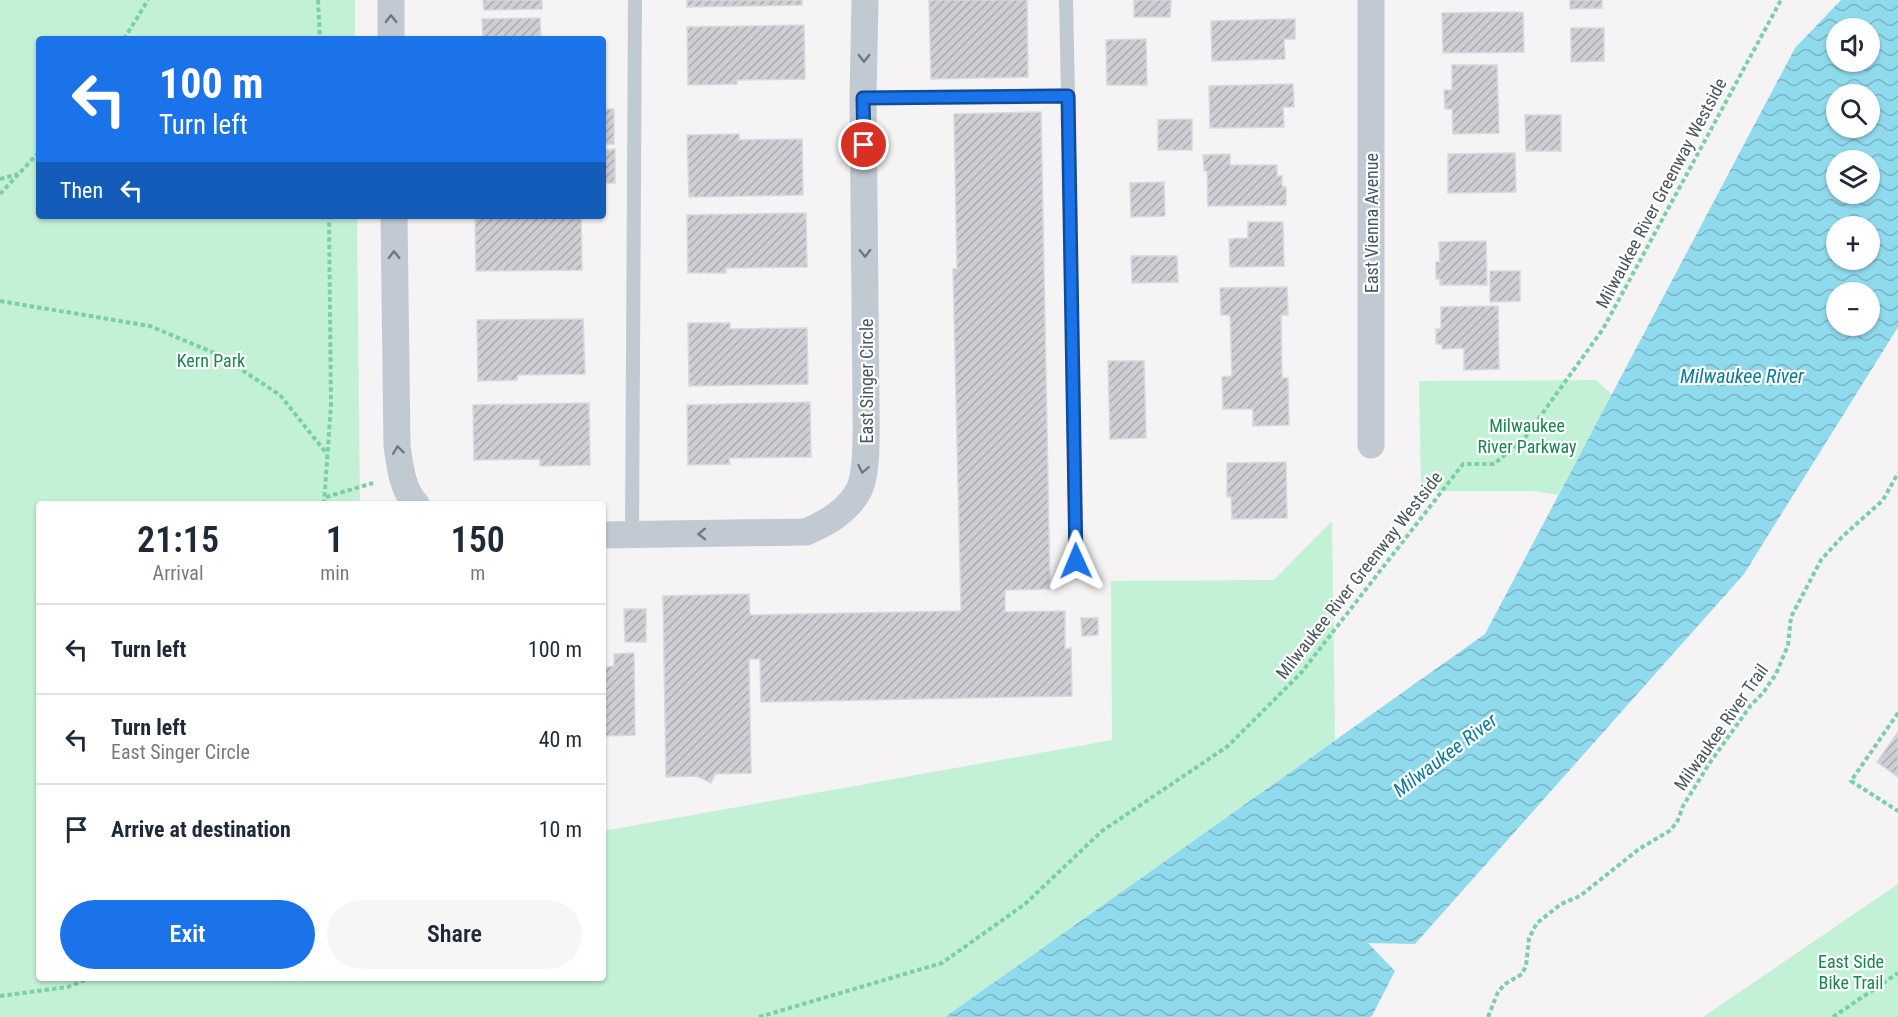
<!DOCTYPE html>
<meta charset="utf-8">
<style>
body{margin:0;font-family:"Roboto Condensed",sans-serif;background:#f6f6f7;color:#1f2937;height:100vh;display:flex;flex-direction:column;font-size:22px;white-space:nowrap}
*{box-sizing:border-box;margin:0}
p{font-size:20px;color:#747a83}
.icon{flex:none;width:33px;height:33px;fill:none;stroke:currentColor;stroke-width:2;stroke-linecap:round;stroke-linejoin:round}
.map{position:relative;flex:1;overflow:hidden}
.panel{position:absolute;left:36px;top:501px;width:570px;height:480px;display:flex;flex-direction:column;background:#fff;border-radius:6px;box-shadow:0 2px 4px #0004}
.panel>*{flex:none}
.top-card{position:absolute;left:36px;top:36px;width:570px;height:183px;border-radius:6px;box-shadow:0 2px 4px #0004;background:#1a73e8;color:#fff;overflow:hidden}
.tools{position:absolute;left:1826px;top:18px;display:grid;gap:12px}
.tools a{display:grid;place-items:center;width:54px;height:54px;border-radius:50%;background:#fff;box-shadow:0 2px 4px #0004;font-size:30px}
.pin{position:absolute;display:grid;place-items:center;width:51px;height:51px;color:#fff;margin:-26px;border:3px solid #fff;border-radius:50%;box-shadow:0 2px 6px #0007}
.me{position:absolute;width:66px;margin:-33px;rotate:359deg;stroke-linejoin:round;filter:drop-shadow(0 0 4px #0008)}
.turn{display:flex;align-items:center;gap:21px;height:126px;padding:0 24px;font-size:27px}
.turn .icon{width:78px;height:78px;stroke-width:2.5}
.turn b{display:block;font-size:42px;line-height:51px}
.then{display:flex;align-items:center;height:57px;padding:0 24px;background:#0003;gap:12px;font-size:22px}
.eta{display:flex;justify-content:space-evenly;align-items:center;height:102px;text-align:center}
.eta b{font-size:36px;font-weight:600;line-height:42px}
.cta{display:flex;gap:12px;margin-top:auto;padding:12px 24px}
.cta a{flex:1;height:69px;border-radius:36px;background:#1a73e8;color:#fff;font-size:24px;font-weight:600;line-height:69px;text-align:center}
.cta a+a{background:#f6f6f7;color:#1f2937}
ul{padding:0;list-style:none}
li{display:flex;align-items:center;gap:18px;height:90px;padding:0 24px;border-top:2px solid #e0e1e3}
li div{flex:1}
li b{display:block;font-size:22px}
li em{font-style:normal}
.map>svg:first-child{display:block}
.green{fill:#c3f1d5}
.water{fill:url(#water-waves);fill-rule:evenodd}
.building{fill:url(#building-hatch);stroke:#d7d9de;stroke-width:1.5}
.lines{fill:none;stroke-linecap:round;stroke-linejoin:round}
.path{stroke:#7ad0a6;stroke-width:4;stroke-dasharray:4.5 3;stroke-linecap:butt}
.service{stroke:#c1cad2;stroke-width:14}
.minor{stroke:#c1cad2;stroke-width:27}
.oneway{stroke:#6e7983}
.route-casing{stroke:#114b97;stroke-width:15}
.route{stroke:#1a73e8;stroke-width:10}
.labels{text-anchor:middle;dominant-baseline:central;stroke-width:4.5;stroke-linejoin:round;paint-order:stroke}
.street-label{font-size:18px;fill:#4a5661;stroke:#fff}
.park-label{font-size:18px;fill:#17864f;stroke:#fff}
.water-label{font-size:20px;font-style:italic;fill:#0c7c9b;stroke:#fff}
</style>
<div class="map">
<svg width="1898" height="1017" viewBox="0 0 1898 1017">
<defs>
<pattern id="water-waves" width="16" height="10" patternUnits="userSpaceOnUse" patternTransform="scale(1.5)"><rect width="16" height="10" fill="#90daee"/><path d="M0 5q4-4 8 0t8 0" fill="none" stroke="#78b4c4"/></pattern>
<pattern id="building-hatch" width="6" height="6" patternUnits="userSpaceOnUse" patternTransform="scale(1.5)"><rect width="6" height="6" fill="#cdcfd5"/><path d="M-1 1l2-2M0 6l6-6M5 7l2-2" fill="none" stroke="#a8abb0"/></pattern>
</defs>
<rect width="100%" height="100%" fill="#f5f3f3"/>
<!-- green -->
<g class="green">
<polygon points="0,0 355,0 355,39 39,39 39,216 357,216 360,504 39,504 39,978 603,978 603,831 1112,740 1111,581 1274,580 1332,521 1335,740 945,1017 0,1017"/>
<polygon points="1596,380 1612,395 1558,495 1534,491 1421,491 1419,381"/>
<polygon points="1898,884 1898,1017 1703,1017"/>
</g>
<!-- water -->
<path class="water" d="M1841,0h57v327l-154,247 -329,370 -47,-1 27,28 -23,45 -2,1h-425l540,-383 310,-586zM1836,28h33v34h-33zM1836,94h33v34h-33zM1836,160h33v34h-33zM1836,226h33v34h-33zM1836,292h33v34h-33z"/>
<!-- building -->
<g class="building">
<polygon points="483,0 542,0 542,9 484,10"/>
<polygon points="687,0 802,0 802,5 687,7"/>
<polygon points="929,0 1027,0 1028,77 931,79"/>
<polygon points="1134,0 1171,0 1170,17 1134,17"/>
<polygon points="1570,0 1602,0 1602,8 1570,9"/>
<polygon points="1523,12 1524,52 1443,53 1442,13"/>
<polygon points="540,18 541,39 483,39 482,19"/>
<polygon points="1295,19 1295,39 1284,39 1285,59 1212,61 1211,21"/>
<polygon points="804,25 805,79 737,80 737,84 688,85 687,27"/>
<polygon points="1571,28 1604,28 1604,61 1571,62"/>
<polygon points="1146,39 1147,85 1107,85 1106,40"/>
<polygon points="1452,65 1497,65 1499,133 1453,134 1452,109 1445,109 1444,90 1452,90"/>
<polygon points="1293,84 1294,107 1283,107 1284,127 1210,128 1209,86"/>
<rect x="603" y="109" width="11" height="35"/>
<polygon points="1041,112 1050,589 1005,590 1005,612 1065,611 1065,649 1071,648 1072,696 761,702 760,659 749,659 751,773 715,774 711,783 697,776 666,777 663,596 749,594 750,615 961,611 953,269 957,269 954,114"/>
<polygon points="1525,115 1561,115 1561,151 1526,151"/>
<polygon points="1192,119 1192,150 1158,150 1158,120"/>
<polygon points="739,134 739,140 802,139 803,195 689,197 687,135"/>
<polygon points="615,149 615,183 603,183 603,150"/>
<polygon points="1515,153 1516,192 1448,193 1448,154"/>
<polygon points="1230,154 1230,165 1277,165 1277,176 1282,176 1282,186 1286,187 1286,205 1208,206 1207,171 1204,171 1203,155"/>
<polygon points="1164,182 1165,216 1131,217 1130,183"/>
<polygon points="806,213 807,267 726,268 726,273 688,273 687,215"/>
<polygon points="475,216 581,216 582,270 476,271"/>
<polygon points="1248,222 1283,222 1284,266 1230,267 1229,239 1248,238"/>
<polygon points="1486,241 1487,285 1440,285 1440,279 1436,279 1436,262 1440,262 1439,242"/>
<polygon points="1131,256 1177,256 1178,282 1132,283"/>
<polygon points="1490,271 1520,271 1520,301 1490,302"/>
<polygon points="1287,287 1288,315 1281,315 1282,378 1288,378 1289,425 1253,426 1253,409 1223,409 1222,377 1232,376 1230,315 1221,315 1220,288"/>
<polygon points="1498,306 1499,369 1464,370 1464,348 1442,349 1442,344 1436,344 1436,329 1441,329 1441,307"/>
<polygon points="583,319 585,374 518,375 517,380 478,381 477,320"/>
<polygon points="688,323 730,323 730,329 807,328 808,384 689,386"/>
<polygon points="1108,361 1144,361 1146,438 1110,439"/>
<polygon points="810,402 811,457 729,458 730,464 688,465 687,405"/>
<polygon points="589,403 590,465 540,466 540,459 474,460 473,405"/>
<polygon points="1286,462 1287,518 1232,519 1231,497 1227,497 1227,463"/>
<polygon points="624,609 646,609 646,642 625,642"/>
<polygon points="1081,618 1098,618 1098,635 1082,636"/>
<polygon points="634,653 635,735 603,736 603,667 614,666 614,654"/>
<polygon points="1898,732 1898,777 1877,762"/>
</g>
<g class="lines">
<!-- path -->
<g class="path">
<polyline points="318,0 320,39"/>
<polyline points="124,39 148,0"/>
<polyline points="0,179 18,174"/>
<polyline points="0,194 39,152"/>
<polyline points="0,301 150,326 219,355 280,395 327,454"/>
<polyline points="326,497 373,483"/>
<polyline points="324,504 331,405 329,216"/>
<polyline points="1898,713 1851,781 1898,811"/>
<polyline points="0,996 68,987 90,978"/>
<polyline points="759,1017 942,963 1025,904 1102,831 1228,746 1301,673 1463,464 1494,464 1524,439 1603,329 1781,0"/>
<polyline points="1488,1017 1498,992 1505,984 1522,974 1526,966 1529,938 1537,923 1561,904 1580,896 1639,849 1671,830 1678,820 1683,806 1709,764 1751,705 1763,693 1776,674 1788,645 1791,617 1821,560 1842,537 1883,500 1898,473"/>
<polyline points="1833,1017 1898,973"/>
</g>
<!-- service -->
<g class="service">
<polyline points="1066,0 1068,95"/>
<polyline points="863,98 1068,95 1076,561"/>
<polyline points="632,534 635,0"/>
</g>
<!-- minor -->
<g class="minor">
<polyline points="391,0 391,39"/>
<polyline points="1371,0 1371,445"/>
<path d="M394,216l3,230c3,20 5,43 19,58"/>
<path d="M603,535l203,-3c21,-9 42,-21 53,-42 9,-18 7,-62 7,-83l-3,-309 2,-98"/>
</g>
</g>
<!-- one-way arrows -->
<defs><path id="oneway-chevron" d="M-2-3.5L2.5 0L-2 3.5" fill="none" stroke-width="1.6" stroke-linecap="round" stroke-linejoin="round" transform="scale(1.5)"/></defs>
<g class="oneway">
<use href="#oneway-chevron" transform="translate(391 19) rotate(-91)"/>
<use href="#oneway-chevron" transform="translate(864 58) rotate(91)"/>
<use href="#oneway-chevron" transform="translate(865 253) rotate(89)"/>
<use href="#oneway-chevron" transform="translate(394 255) rotate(-91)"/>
<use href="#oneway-chevron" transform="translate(398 450) rotate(-97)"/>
<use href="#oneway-chevron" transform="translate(863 469) rotate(101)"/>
<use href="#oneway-chevron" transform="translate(702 534) rotate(179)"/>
</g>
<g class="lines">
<!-- route casing -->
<g class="route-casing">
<polyline id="route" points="864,145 863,98 1068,96 1076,561"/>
</g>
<!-- route -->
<use href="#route" class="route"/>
</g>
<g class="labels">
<!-- street labels -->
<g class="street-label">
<text transform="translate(1661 193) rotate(-62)">Milwaukee River Greenway Westside</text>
<text transform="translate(1371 223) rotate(-90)">East Vienna Avenue</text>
<text transform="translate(866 381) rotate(-90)">East Singer Circle</text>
<text transform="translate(1359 575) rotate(-52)">Milwaukee River Greenway Westside</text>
<text transform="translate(1721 727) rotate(-55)">Milwaukee River Trail</text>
</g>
<!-- park labels -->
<g class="park-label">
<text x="211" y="360">Kern Park</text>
<text x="1527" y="425">Milwaukee<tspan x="1527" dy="21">River Parkway</tspan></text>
<text x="1851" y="961">East Side<tspan x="1851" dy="21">Bike Trail</tspan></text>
</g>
<!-- water labels -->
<g class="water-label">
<text x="1742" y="376">Milwaukee River</text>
<text transform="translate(1445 755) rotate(-37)">Milwaukee River</text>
</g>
</g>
</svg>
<div class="tools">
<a><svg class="icon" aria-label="sound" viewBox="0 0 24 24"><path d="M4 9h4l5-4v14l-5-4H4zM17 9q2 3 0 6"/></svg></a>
<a><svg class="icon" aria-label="search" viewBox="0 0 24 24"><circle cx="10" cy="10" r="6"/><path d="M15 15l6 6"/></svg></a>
<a><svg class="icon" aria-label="layers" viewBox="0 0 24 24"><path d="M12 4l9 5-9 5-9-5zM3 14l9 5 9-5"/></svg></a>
<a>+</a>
<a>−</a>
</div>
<div class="pin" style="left:864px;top:145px;background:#d93025"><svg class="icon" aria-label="arrive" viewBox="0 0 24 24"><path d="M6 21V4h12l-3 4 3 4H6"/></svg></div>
<svg class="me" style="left:1076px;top:561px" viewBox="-20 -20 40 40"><path d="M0-17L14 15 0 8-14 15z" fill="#1a73e8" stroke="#fff" stroke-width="4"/></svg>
<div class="top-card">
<div class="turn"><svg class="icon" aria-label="left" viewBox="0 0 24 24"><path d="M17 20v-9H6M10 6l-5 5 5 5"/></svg><div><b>100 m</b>Turn left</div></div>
<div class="then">Then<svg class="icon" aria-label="left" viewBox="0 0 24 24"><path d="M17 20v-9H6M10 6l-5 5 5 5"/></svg></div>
</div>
<section class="panel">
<div class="eta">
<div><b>21:15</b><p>Arrival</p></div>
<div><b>1</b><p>min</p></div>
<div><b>150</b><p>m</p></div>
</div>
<ul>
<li><svg class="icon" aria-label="left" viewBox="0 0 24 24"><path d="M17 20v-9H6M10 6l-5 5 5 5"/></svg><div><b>Turn left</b></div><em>100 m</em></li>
<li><svg class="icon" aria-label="left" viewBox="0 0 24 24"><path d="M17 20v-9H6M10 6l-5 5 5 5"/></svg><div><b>Turn left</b><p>East Singer Circle</p></div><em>40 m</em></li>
<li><svg class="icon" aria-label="arrive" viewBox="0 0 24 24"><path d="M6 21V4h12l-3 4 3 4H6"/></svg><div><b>Arrive at destination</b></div><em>10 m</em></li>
</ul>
<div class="cta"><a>Exit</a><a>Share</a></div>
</section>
</div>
